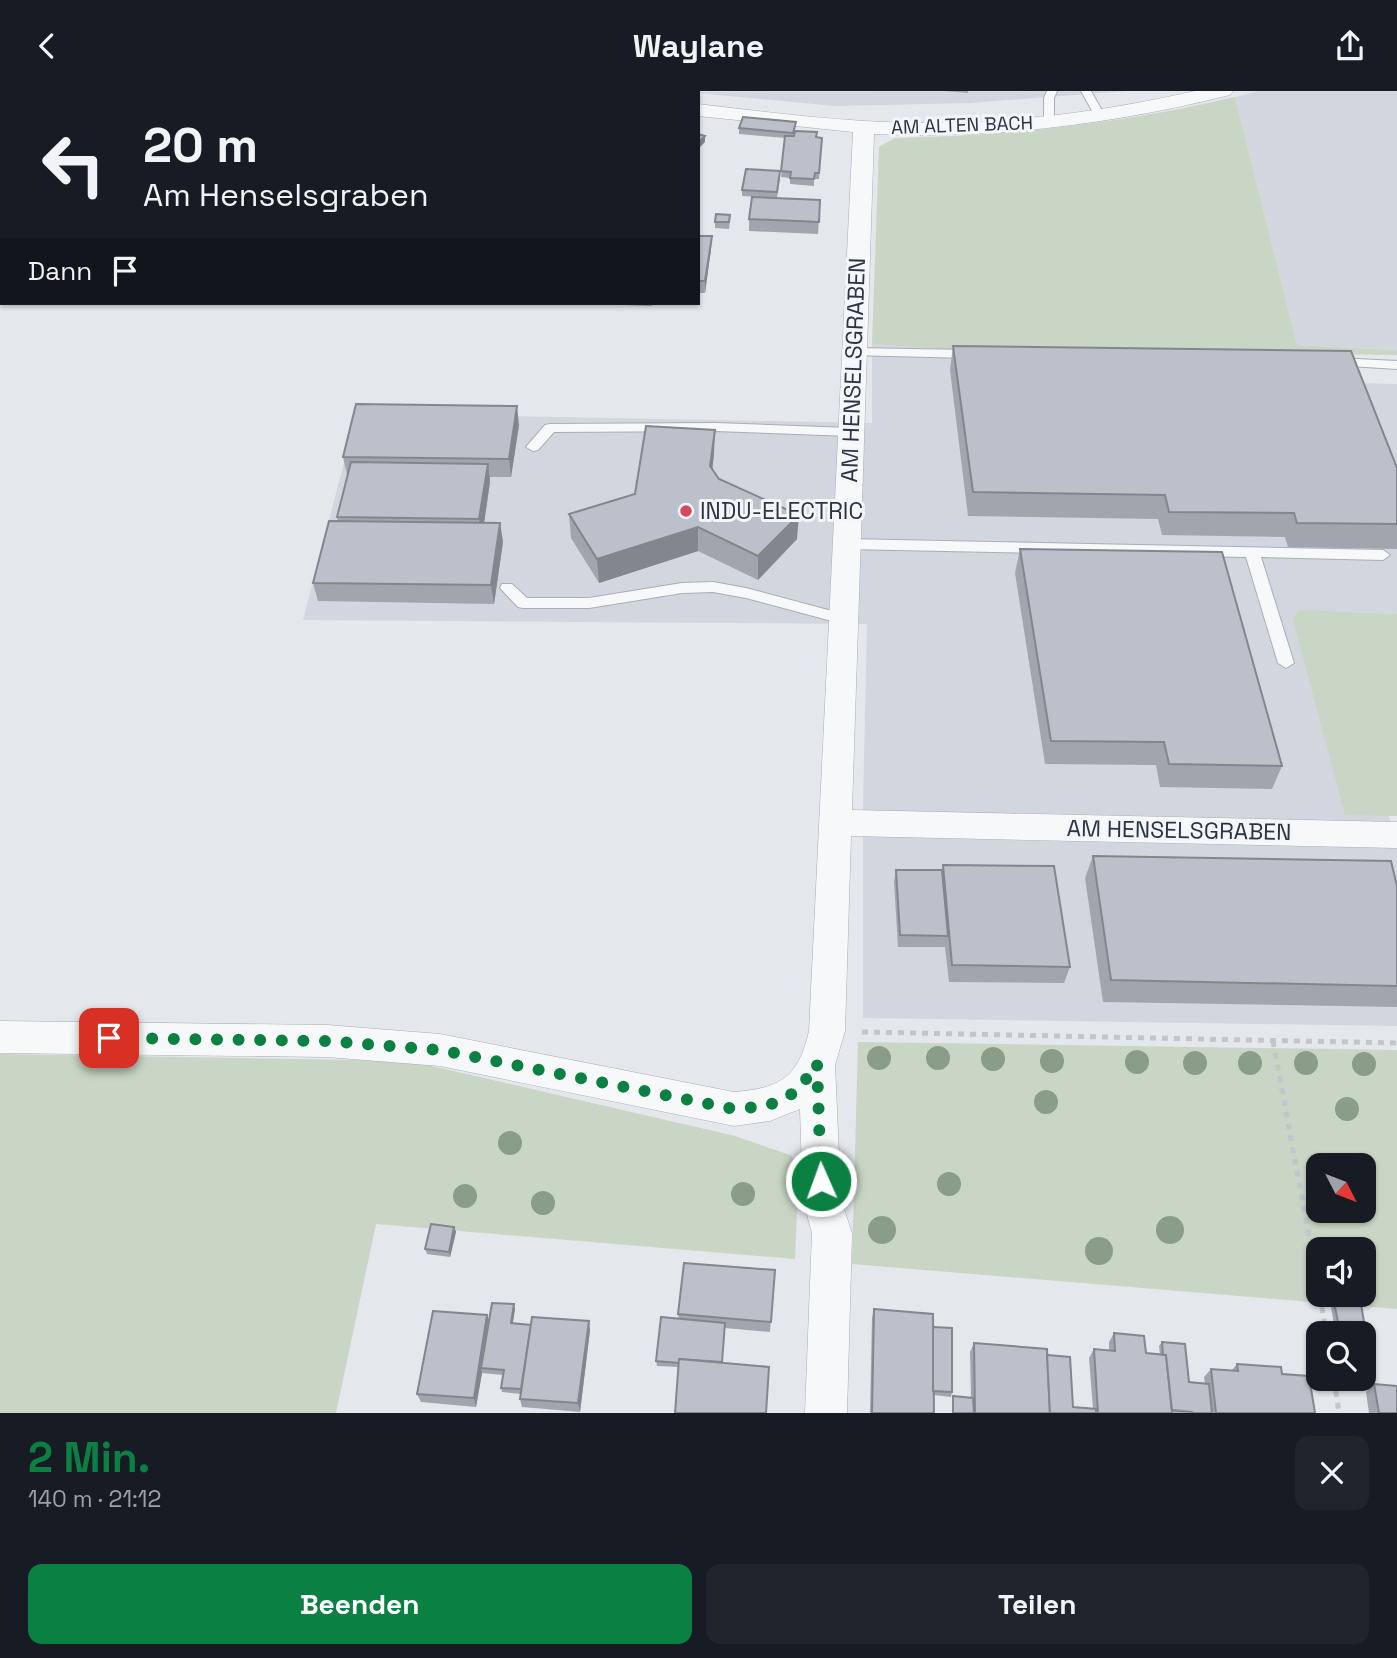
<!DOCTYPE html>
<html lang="de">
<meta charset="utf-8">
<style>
body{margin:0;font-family:"Space Grotesk",sans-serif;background:#20242c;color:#f1f3f6;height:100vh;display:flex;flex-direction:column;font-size:26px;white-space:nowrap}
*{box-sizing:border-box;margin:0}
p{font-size:23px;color:#9ea1a6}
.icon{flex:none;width:38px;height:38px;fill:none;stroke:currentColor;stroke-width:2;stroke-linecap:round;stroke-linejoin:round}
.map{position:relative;height:1322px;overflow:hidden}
.sheet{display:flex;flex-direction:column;background:#171b24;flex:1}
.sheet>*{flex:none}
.guide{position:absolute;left:0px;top:0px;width:700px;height:214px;box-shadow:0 2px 5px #0004;background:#171b24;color:#f1f3f6;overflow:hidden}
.needle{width:46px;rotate:132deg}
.controls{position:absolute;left:1306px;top:1062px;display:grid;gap:14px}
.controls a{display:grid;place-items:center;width:70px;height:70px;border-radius:14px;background:#171b24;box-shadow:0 2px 5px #0004;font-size:35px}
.pin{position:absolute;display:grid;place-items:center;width:60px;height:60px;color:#fff;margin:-30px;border-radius:14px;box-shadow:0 4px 10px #0006}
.me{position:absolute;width:77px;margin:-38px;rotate:358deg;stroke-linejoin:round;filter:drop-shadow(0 0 5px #0008)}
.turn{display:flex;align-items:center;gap:24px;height:147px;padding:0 28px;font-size:32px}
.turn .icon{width:91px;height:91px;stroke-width:2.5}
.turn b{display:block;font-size:49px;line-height:60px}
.then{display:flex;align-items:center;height:66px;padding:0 28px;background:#0003;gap:14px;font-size:26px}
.round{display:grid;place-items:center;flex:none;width:74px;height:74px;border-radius:14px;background:#20242c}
.summary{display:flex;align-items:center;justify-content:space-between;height:119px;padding:0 28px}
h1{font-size:42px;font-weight:800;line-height:52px;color:#0b8043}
.action{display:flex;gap:14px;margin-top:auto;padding:14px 28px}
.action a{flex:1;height:80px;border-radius:14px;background:#0b8043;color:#fff;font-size:28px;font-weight:800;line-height:80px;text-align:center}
.action a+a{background:#20242c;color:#f1f3f6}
header{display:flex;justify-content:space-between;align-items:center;height:91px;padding:0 28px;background:#171b24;font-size:32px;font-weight:800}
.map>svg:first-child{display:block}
.built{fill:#d2d6de}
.green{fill:#c9d6c5;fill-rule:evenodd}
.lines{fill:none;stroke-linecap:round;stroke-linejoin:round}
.service-casing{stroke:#a9aeb7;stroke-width:2}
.minor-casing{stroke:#a9aeb7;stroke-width:1}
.path-far1{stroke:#c2c5cb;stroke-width:3.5;stroke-dasharray:3.5 3.5;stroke-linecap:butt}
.path{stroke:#c2c5cb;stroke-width:5;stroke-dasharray:6 6;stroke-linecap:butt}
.service{fill:#f7f8fa;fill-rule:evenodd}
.minor{fill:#f7f8fa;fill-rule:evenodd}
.tree{fill:#899d89}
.wall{fill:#a1a5ae}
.shaded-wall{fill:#83868d}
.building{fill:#bbc0ca;stroke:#83868d;stroke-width:2}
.route{stroke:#0b8043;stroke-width:12;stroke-dasharray:0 21.6}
.poi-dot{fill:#d1495b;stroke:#f4f6f9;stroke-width:2.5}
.labels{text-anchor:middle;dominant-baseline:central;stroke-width:6;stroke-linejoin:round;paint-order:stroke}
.far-street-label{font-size:19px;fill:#2b3445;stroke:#f4f6f9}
.street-label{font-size:23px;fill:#2b3445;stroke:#f4f6f9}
.poi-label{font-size:23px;fill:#2b3445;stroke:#f4f6f9;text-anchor:start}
</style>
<header><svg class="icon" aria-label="back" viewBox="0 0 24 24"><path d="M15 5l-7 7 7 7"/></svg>Waylane<svg class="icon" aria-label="share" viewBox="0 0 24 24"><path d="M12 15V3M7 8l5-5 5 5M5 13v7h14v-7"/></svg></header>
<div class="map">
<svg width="1397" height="1322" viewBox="0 0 1397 1322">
<rect width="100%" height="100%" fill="#e4e7ec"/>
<!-- built -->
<g class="built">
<polygon points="1126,0 970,12 835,15 698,2 661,1"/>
<polygon points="1258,0 1397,0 1397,259 1297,254 1235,6"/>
<polygon points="872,253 940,258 1339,264 1350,292 1397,293 1397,523 1340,521 1397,759 1397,935 863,927 863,714 867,533 303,529 357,322 872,332"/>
</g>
<!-- green -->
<g class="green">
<path d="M1235,6l62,248 100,5v5l-457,-6 -68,-5 7,-197 16,-9c119,-3 224,-14 340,-41z"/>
<polygon points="1298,519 1397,523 1397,725 1345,724 1293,529"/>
<path d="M858,951l539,8v259l-545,-45zM1318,1074h45v46h-45zM1318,1158h45v46h-45z"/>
<polygon points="0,963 410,970 735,1045 790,1064 799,1074 795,1168 376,1133 336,1322 0,1322"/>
</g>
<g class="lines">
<!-- service casing -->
<g class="service-casing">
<g id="service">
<polygon points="1047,0 1057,0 1054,7 1054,31 1049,34 1044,31 1044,7"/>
<polygon points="1081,0 1091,0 1105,25 1104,27 1096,27"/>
<polygon points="853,257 971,259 977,263 971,267 849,264 847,261"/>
<polygon points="1337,267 1397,270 1397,278 1333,274 1331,271"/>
<polygon points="716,332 850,337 857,341 850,345 716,340 554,341 538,359 533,360 526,356 545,334 550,333"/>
<polygon points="846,448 1383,459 1390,464 1383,469 1261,466 1294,572 1286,577 1278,572 1246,466 846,458 839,453"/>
<polygon points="713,491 746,497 843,523 850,528 843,533 746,507 713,501 682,502 589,517 523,517 518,516 500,497 502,493 512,493 527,507 589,507 682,492"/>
</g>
</g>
<!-- minor casing -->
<g class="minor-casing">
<g id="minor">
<polygon points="567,0 593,0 594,2 568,2"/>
<path d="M1195,0h38l-3,4c-116,29 -236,44 -356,39l-22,676 545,12v26l-546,-12 -6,195 -10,34 6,135 11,33 -5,180h-42l7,-180 -9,-33 -3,-91 -30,12 -36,5 -294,-60 -113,-9 -327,-4v-32l327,4 113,9 294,58c47,-4 64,-14 75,-61l44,-899 -155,-16v-12c76,9 152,19 228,19 90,0 181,-12 269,-32z"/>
</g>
</g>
<!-- path-far1 -->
<polyline class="path-far1" points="259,2 264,0"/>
<!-- path -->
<g class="path">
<polyline points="862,941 1397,952"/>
<polyline points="1273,950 1318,1194"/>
<polyline points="1320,1204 1326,1242"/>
<polyline points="1334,1288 1339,1322"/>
</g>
<!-- service -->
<use href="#service" class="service"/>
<!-- minor -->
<use href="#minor" class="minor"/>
</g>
<!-- trees -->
<g class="tree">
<circle cx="879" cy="967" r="12"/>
<circle cx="938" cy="967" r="12"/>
<circle cx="993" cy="968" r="12"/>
<circle cx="1052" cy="970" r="12"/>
<circle cx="1137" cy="971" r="12"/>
<circle cx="1195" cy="972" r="12"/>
<circle cx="1250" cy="972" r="12"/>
<circle cx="1306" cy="972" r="12"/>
<circle cx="1364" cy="973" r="12"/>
<circle cx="1046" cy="1011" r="12"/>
<circle cx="1347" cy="1018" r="12"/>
<circle cx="510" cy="1052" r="12"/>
<circle cx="949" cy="1093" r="12"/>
<circle cx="743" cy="1103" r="12"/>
<circle cx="465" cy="1105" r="12"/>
<circle cx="543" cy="1112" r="12"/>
<circle cx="882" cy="1139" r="14"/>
<circle cx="1170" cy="1139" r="14"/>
<circle cx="1099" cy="1160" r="14"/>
</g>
<!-- wall -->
<g class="wall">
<polygon points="336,0 411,0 406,2 338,2"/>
<polygon points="943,0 968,0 968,2"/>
<polygon points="796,31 795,40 816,46 822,47 819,88 814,88 814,95 790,93 790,87 781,86 785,47 739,43 739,37"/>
<polygon points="780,87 777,107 742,105 742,99"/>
<polygon points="820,109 818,143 749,140 749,128"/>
<polygon points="730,130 729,138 715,137 715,131"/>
<polygon points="698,145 711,158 705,202 698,202"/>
<polygon points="620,212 653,212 652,215 620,214"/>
<polygon points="953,255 1397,377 1397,458 1288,456 1285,446 1162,444 1158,428 968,425 950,279"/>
<polygon points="519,334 511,386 490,386 490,391 484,432 500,432 503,451 494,513 318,510 313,492 338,430 337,426 348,384 347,384 343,366"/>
<polygon points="714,363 712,379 719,388 797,448 758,489 698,460 599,492 571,447 569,423 635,403"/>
<polygon points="1020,458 1282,675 1272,698 1160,696 1156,674 1045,673 1015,482"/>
<polygon points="1093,765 1397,795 1397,916 1103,911 1085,787"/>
<polygon points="943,774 1070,876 1064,892 949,891 945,856 898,856 894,791 896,779 942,779"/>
<polygon points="454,1136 456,1141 450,1166 427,1163 425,1158"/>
<polygon points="775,1179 770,1241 725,1237 679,1276 657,1275 656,1270 679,1228 678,1223"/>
<polygon points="1334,1211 1365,1237 1361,1242 1335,1240 1331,1216"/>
<polygon points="515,1218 513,1232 590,1239 580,1321 522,1316 520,1308 521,1303 502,1301 501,1297 503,1284 482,1282 476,1316 421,1311 417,1303 487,1224 489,1229"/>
<polygon points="874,1218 933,1236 952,1301 951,1306 934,1304 934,1322 870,1322 872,1227"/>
<polygon points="1114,1242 1146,1262 1160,1264 1159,1255 1162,1251 1189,1291 1205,1293 1204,1286 1211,1278 1232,1279 1237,1273 1282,1283 1315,1322 952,1322 952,1309 953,1305 971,1307 970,1261 974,1252 1047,1264 1073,1316 1093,1318 1089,1267 1094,1258 1109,1259 1109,1251"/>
<polygon points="1374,1293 1397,1322 1369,1322 1366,1301"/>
</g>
<!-- shaded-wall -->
<g class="shaded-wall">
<polygon points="350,0 362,0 363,2 350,2"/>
<polygon points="376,0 411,0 406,2 372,2"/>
<polygon points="705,45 705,51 698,58 698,52"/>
<polygon points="712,145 711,158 705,202 705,190"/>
<polygon points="517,315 519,334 511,386 509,368"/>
<polygon points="715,339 714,363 710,399 710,375"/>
<polygon points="488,373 490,391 482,446 479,428"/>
<polygon points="799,424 797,448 758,489 758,465"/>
<polygon points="500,432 503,451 494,513 491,494"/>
<polygon points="698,436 698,460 599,492 597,468"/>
<polygon points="454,1136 456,1141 450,1166 449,1161"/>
<polygon points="514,1213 515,1218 512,1236 511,1232"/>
<polygon points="487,1224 490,1233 481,1277 482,1282 476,1316 474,1307"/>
<polygon points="589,1230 590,1239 580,1321 578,1312"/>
</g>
<!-- building -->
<g class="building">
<polygon points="434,0 546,0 548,1 436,2"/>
<polygon points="560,0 577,0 581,2 558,2"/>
<polygon points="743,26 796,31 793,42 739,37"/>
<polygon points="795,40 817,41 816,46 822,47 819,82 815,82 814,88 790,87 791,81 781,80 785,45 794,45"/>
<polygon points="698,43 705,45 698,52"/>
<polygon points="746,78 780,80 777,101 742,99"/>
<polygon points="752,106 820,109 819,131 749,128"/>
<polygon points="716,123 730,124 729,131 715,131"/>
<polygon points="698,145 712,145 705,190 698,190"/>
<polygon points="953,255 1351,260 1397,377 1397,433 1297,432 1294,422 1169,421 1165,404 973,401"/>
<polygon points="356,313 517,315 509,368 343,366"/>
<polygon points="646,335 715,339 710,375 719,388 799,424 758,465 698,436 597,468 569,423 635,403"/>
<polygon points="351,371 488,373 479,428 337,426"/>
<polygon points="329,430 500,432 491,494 313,492"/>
<polygon points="1020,458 1222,461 1282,675 1169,673 1164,651 1051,650"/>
<polygon points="1093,765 1391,770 1397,795 1397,895 1111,889"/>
<polygon points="943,774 1054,775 1070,876 952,874"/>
<polygon points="896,779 942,779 948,845 900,844"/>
<polygon points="431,1133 454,1136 449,1161 425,1158"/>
<polygon points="684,1172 775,1179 771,1231 678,1223"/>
<polygon points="1334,1211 1361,1213 1365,1237 1339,1236"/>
<polygon points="492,1212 514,1213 511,1232 531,1234 521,1298 501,1297 504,1279 481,1277"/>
<polygon points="874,1218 933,1223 934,1322 872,1322"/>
<polygon points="433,1220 487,1224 474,1307 417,1303"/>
<polygon points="532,1226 589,1230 578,1312 520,1308"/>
<polygon points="661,1226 725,1232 722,1271 679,1268 679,1272 656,1270"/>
<polygon points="933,1236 952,1237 952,1301 933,1300"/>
<polygon points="1114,1242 1144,1245 1146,1262 1166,1264 1172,1322 1098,1322 1094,1258 1115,1260"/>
<polygon points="1162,1251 1185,1253 1189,1291 1209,1293 1212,1322 1193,1322 1192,1321 1172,1319 1166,1264 1163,1264"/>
<polygon points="974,1252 1047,1258 1050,1322 975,1322"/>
<polygon points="1047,1264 1070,1266 1073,1316 1096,1318 1096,1322 1050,1322"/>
<polygon points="679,1268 769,1276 766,1322 675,1322"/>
<polygon points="1237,1273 1281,1276 1282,1283 1309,1285 1315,1322 1216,1322 1211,1278 1238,1280"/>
<polygon points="1374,1293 1397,1295 1397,1322 1379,1322"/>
<polygon points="953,1305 973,1307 974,1322 953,1322"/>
</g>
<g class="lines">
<!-- route -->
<path class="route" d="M109,947l218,3 113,9 294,59c44,-3 59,-7 83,-46l4,118"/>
</g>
<!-- markers -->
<circle class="poi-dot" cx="686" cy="420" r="7"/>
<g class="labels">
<!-- far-street labels -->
<g class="far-street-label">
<text transform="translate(962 34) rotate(-2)">AM ALTEN BACH</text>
</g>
<!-- street labels -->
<g class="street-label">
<text transform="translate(853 279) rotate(-88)">AM HENSELSGRABEN</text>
<text transform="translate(1179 739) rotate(1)">AM HENSELSGRABEN</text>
</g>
<!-- poi labels -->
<g class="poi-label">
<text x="700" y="420">INDU-ELECTRIC</text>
</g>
</g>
</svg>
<div class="controls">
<a><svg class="needle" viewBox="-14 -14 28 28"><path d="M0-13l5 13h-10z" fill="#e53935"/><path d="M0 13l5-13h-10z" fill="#9ea1a6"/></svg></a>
<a><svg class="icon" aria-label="sound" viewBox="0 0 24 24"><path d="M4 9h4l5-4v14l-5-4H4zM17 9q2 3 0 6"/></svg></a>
<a><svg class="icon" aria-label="search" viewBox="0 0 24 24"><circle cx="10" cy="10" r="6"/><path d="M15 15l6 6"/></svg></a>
</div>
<div class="pin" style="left:109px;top:947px;background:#d93025"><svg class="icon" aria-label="arrive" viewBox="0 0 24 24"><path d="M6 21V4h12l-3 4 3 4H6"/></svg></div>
<svg class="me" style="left:821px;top:1090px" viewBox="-20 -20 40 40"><circle r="17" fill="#0b8043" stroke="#fff" stroke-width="3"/><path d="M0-11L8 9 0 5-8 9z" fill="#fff"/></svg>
<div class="guide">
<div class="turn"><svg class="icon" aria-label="left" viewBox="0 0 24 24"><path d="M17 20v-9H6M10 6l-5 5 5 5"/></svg><div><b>20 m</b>Am Henselsgraben</div></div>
<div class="then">Dann<svg class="icon" aria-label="arrive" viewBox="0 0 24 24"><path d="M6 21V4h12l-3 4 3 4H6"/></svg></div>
</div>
</div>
<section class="sheet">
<div class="summary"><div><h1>2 Min.</h1><p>140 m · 21:12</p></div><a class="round"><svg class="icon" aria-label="close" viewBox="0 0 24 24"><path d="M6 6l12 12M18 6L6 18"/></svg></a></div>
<div class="action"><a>Beenden</a><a>Teilen</a></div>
</section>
